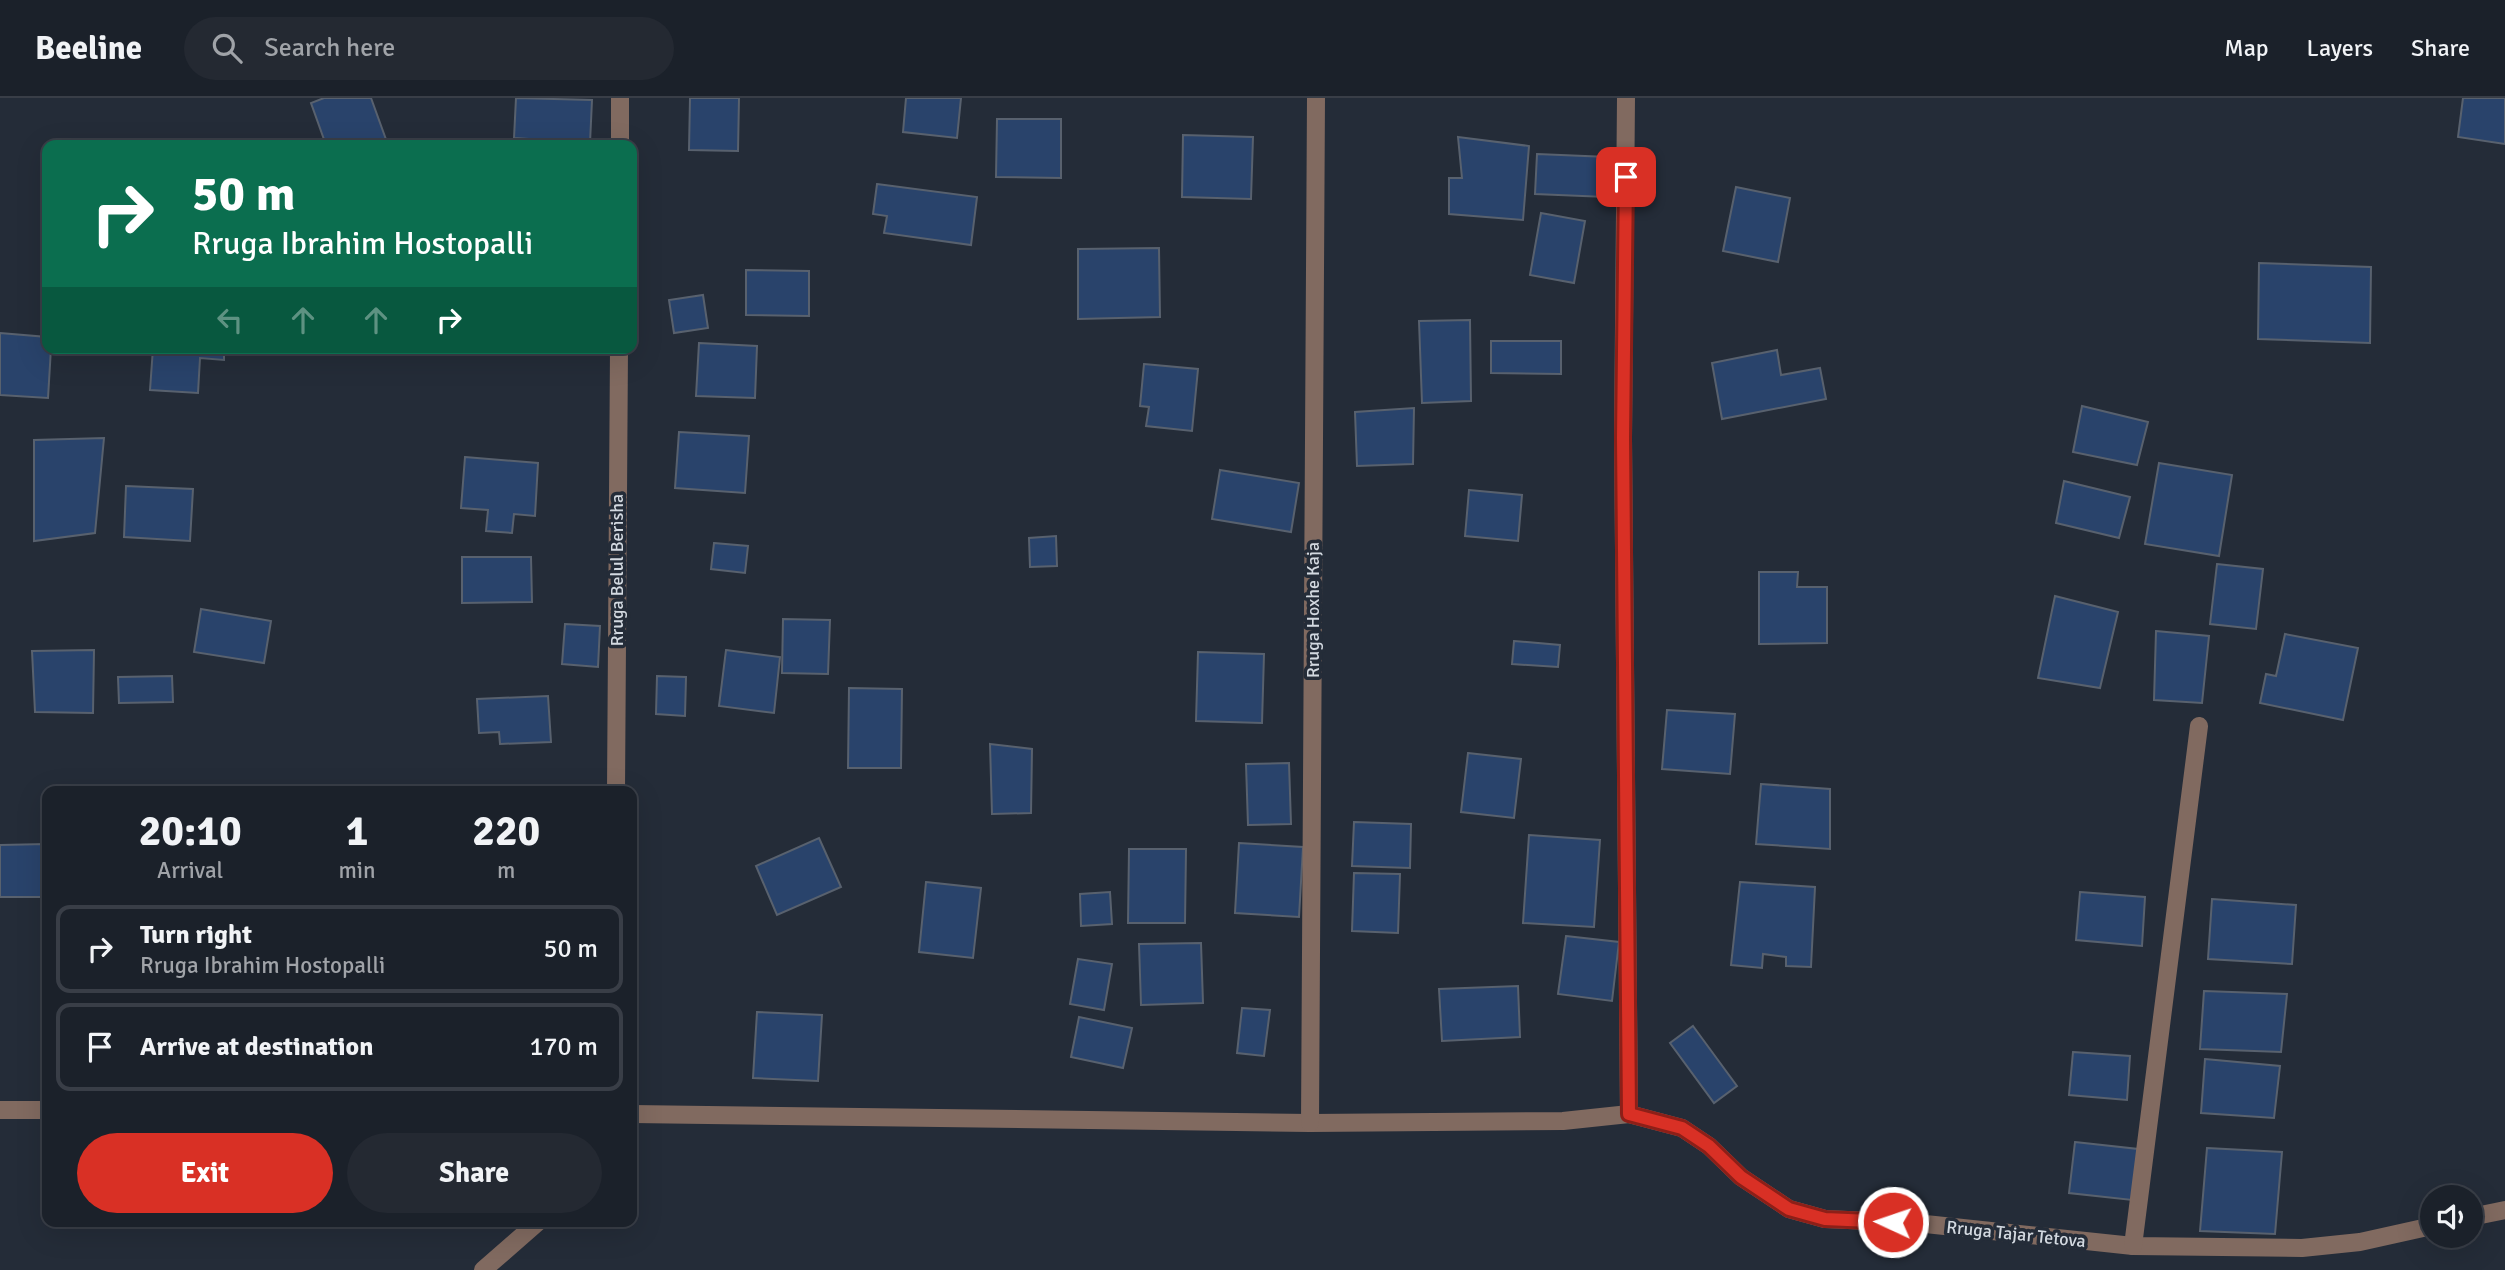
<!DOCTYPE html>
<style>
body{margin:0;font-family:Signika,sans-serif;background:#242932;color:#f1f3f6;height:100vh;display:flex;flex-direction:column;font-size:26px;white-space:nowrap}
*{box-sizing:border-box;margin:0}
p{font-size:23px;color:#a0a3a8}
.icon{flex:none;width:38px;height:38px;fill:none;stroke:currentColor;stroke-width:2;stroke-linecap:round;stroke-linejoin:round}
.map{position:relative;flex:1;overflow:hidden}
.panel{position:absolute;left:42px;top:688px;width:595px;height:441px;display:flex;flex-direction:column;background:#1b212a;border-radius:14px;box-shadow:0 7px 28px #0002,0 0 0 2px #393e47}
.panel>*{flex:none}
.banner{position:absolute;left:42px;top:42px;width:595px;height:214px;border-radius:14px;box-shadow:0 7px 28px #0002,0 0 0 2px #393e47;background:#0b6e4f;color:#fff;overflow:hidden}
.tools{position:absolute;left:2420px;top:1087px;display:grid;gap:14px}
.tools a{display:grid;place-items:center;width:63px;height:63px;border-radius:50%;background:#1b212a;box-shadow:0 7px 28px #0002,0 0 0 2px #393e47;font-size:35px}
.pin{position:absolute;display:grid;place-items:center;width:60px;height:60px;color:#fff;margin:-30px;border-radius:14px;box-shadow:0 4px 10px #0006}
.me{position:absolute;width:77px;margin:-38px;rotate:273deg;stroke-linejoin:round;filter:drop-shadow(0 0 5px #0008)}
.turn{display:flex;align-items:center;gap:24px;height:147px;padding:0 35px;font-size:32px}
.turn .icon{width:91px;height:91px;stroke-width:2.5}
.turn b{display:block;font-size:49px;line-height:60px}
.lanes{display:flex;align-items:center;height:66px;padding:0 35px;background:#0003;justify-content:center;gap:35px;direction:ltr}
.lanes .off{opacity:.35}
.eta{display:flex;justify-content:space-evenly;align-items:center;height:119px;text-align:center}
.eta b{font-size:42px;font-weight:800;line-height:49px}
.primary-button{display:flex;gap:14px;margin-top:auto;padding:14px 35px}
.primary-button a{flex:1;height:80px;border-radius:42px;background:#d93025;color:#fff;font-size:28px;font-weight:800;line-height:80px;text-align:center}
.primary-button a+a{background:#242932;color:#f1f3f6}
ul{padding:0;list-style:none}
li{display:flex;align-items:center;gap:21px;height:88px;margin:0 14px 10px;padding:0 21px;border:4px solid #393e47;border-radius:14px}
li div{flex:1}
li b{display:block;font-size:26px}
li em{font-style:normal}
header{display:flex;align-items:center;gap:42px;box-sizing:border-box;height:98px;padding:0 35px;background:#1b212a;border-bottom:2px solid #393e47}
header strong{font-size:33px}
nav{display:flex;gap:38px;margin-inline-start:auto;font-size:24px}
.search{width:490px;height:63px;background:#242932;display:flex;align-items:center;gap:18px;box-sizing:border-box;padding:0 24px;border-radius:38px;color:#a0a3a8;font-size:26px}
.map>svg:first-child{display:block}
.building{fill:#29436b;stroke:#58616e;stroke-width:2}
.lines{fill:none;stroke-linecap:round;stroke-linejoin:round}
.minor{stroke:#816a60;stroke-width:18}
.route-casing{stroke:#8d1f18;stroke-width:18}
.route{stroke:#d93025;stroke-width:12}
.labels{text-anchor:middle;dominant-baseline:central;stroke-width:7;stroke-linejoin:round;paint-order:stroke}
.street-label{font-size:18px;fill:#d3d9e0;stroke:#242c38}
</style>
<header>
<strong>Beeline</strong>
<div class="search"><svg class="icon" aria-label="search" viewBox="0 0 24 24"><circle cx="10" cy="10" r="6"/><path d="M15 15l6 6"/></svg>Search here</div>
<nav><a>Map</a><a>Layers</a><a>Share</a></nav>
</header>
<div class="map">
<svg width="2505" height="1172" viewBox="0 0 2505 1172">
<rect width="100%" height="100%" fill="#242c38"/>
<!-- building -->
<g class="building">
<polygon points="324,0 371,0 388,47 326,47 311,5"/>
<polygon points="516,0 592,2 590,45 514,40"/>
<polygon points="690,0 739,0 738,53 689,52"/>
<polygon points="906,0 961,0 957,40 903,34"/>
<polygon points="2463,0 2505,0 2505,46 2458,39"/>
<polygon points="997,21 1061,21 1061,80 996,79"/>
<polygon points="1183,37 1253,39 1251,101 1182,99"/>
<polygon points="1458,39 1529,48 1523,122 1449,116 1449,80 1462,80"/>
<polygon points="1537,56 1608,59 1606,99 1535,96"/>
<polygon points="877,86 977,99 971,147 884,135 887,118 873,116"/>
<polygon points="1736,89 1790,100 1778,164 1723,153"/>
<polygon points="1541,115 1585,123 1574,185 1530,177"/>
<polygon points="1159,150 1160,219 1078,221 1078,151"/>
<polygon points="2259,165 2371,169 2370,245 2258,241"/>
<polygon points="746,172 809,173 809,218 746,217"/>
<polygon points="703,197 708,230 674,235 669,202"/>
<polygon points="1470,222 1471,303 1422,305 1419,223"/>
<polygon points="0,235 47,239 47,250 51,250 48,300 0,297"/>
<polygon points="1491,243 1561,243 1561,276 1491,275"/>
<polygon points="699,245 757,248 755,300 696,298"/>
<polygon points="153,250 224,250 224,262 200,260 198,295 150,292"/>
<polygon points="1777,252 1781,277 1820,270 1826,301 1722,321 1712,265"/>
<polygon points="1144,266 1198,271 1192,333 1146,328 1149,309 1140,308"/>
<polygon points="2082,308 2148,324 2137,367 2073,354"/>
<polygon points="1414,310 1413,366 1357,368 1355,314"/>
<polygon points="679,334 749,338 745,395 675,390"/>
<polygon points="104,340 95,435 34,443 34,342"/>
<polygon points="465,359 538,365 535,418 514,416 512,435 486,433 488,412 461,410"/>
<polygon points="2159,365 2232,377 2219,458 2145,446"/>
<polygon points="1220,372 1299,385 1291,434 1212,421"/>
<polygon points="2064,383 2130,399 2119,440 2056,425"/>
<polygon points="126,388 193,391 190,443 124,439"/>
<polygon points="1469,392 1522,397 1518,443 1465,438"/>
<polygon points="1056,438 1057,468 1030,469 1029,440"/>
<polygon points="714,445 748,448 745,475 711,471"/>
<polygon points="462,459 531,459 532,504 462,505"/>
<polygon points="2217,466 2263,471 2256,531 2210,526"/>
<polygon points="1759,474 1798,474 1797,489 1827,489 1827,545 1759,546"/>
<polygon points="2055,498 2118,514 2100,590 2038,580"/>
<polygon points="201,511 271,523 264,565 194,554"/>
<polygon points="783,521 830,522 828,576 782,575"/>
<polygon points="565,526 600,528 598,569 562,566"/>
<polygon points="2156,533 2209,538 2202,605 2154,602"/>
<polygon points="2285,536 2358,550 2343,622 2260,605 2266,576 2276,578"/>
<polygon points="1514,543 1560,547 1558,569 1512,566"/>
<polygon points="94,552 93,615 35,614 32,553"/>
<polygon points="726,552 780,559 774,615 719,608"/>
<polygon points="1198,554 1264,556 1262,625 1196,623"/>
<polygon points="172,578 173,604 119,605 118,579"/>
<polygon points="657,578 686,579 685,618 656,616"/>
<polygon points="849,590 902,591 901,670 848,670"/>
<polygon points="548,598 551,644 500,646 499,634 479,635 477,601"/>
<polygon points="1667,612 1735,616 1730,676 1662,671"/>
<polygon points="990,646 1032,651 1031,715 992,716"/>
<polygon points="1468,655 1521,661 1514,720 1461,714"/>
<polygon points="1289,665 1291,726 1248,727 1246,666"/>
<polygon points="1761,686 1830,691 1830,751 1756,746"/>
<polygon points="1354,724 1411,726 1410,770 1352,768"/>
<polygon points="1529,737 1600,742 1594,829 1523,825"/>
<polygon points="819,740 841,789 777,817 756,768"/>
<polygon points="1239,745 1303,749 1299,819 1235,815"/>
<polygon points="46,746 47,799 0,799 0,747"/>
<polygon points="1129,751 1186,751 1185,825 1128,825"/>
<polygon points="1354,775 1400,776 1398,835 1352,833"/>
<polygon points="926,784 981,790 973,860 919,854"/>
<polygon points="1740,784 1815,789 1811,869 1786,868 1786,859 1763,856 1762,870 1731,867"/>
<polygon points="1110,794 1112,826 1081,828 1080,796"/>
<polygon points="2080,794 2145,799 2142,848 2076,842"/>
<polygon points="2212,801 2296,807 2292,866 2208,861"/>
<polygon points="1566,838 1619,844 1612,903 1558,896"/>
<polygon points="1201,845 1203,905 1141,907 1139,846"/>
<polygon points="1078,861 1112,866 1104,912 1070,906"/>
<polygon points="1518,888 1520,939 1442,943 1439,891"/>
<polygon points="2204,893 2287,896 2281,954 2200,951"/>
<polygon points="1242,910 1270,912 1264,958 1237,955"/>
<polygon points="757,914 822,917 818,983 753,980"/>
<polygon points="1079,919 1132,930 1123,970 1071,959"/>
<polygon points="1693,928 1737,988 1714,1005 1670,945"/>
<polygon points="2073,954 2130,958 2127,1002 2069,997"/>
<polygon points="2205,961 2280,968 2274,1020 2201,1015"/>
<polygon points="2075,1044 2138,1051 2132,1102 2069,1095"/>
<polygon points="2207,1050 2282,1054 2275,1136 2200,1133"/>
</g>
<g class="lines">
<!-- minor -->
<g class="minor">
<polyline points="1626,0 1623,340 1629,1016"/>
<polyline points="620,47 620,0"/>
<polyline points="616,693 619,250"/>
<polyline points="0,1012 47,1012"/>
<polyline points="632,1016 1310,1025 1563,1023 1629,1016 1682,1030 1709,1048 1741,1079 1789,1111 1825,1121 1916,1125 2133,1148 2302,1150 2360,1144 2432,1128"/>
<polyline points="1310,1025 1316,0"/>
<polyline points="2471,1119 2505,1112"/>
<polyline points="2133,1148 2199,628"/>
<polyline points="483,1172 538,1124"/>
</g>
</g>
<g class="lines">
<!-- route casing -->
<g class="route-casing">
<polyline id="route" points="1626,79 1623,340 1629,1016 1682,1030 1709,1048 1741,1079 1789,1111 1825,1121 1893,1124"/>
</g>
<!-- route -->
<use href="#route" class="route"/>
</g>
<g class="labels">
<!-- street labels -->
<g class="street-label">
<text transform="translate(617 472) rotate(-90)">Rruga Belul Berisha</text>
<text transform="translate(1313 512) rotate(-90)">Rruga Hoxhe Kaja</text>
<text transform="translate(2016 1136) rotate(6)">Rruga Tajar Tetova</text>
</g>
</g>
</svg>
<div class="tools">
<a><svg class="icon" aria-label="sound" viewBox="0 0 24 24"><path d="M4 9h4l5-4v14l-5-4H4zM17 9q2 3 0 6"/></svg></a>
</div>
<div class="pin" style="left:1626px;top:79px;background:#d93025"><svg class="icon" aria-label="arrive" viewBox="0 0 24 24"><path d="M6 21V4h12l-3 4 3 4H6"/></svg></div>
<svg class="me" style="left:1893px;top:1124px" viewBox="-20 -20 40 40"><circle r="17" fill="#d93025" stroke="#fff" stroke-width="3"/><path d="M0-11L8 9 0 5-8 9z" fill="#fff"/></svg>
<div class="banner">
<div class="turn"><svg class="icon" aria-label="right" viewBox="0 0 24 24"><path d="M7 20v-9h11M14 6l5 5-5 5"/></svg><div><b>50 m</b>Rruga Ibrahim Hostopalli</div></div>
<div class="lanes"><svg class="icon off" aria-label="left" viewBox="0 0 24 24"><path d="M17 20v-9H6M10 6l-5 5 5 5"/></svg><svg class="icon off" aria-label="ahead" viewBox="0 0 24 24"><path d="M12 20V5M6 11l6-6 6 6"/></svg><svg class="icon off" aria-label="ahead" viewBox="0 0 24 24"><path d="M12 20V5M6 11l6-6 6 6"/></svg><svg class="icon" aria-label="right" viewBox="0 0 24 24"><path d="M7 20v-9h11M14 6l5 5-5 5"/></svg></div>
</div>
<section class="panel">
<div class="eta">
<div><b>20:10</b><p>Arrival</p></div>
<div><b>1</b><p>min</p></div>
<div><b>220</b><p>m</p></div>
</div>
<ul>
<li><svg class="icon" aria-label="right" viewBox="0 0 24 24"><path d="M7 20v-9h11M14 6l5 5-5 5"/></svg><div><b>Turn right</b><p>Rruga Ibrahim Hostopalli</p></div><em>50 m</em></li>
<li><svg class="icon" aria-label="arrive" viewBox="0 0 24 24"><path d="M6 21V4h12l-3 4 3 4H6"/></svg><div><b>Arrive at destination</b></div><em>170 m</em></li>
</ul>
<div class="primary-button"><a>Exit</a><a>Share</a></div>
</section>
</div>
